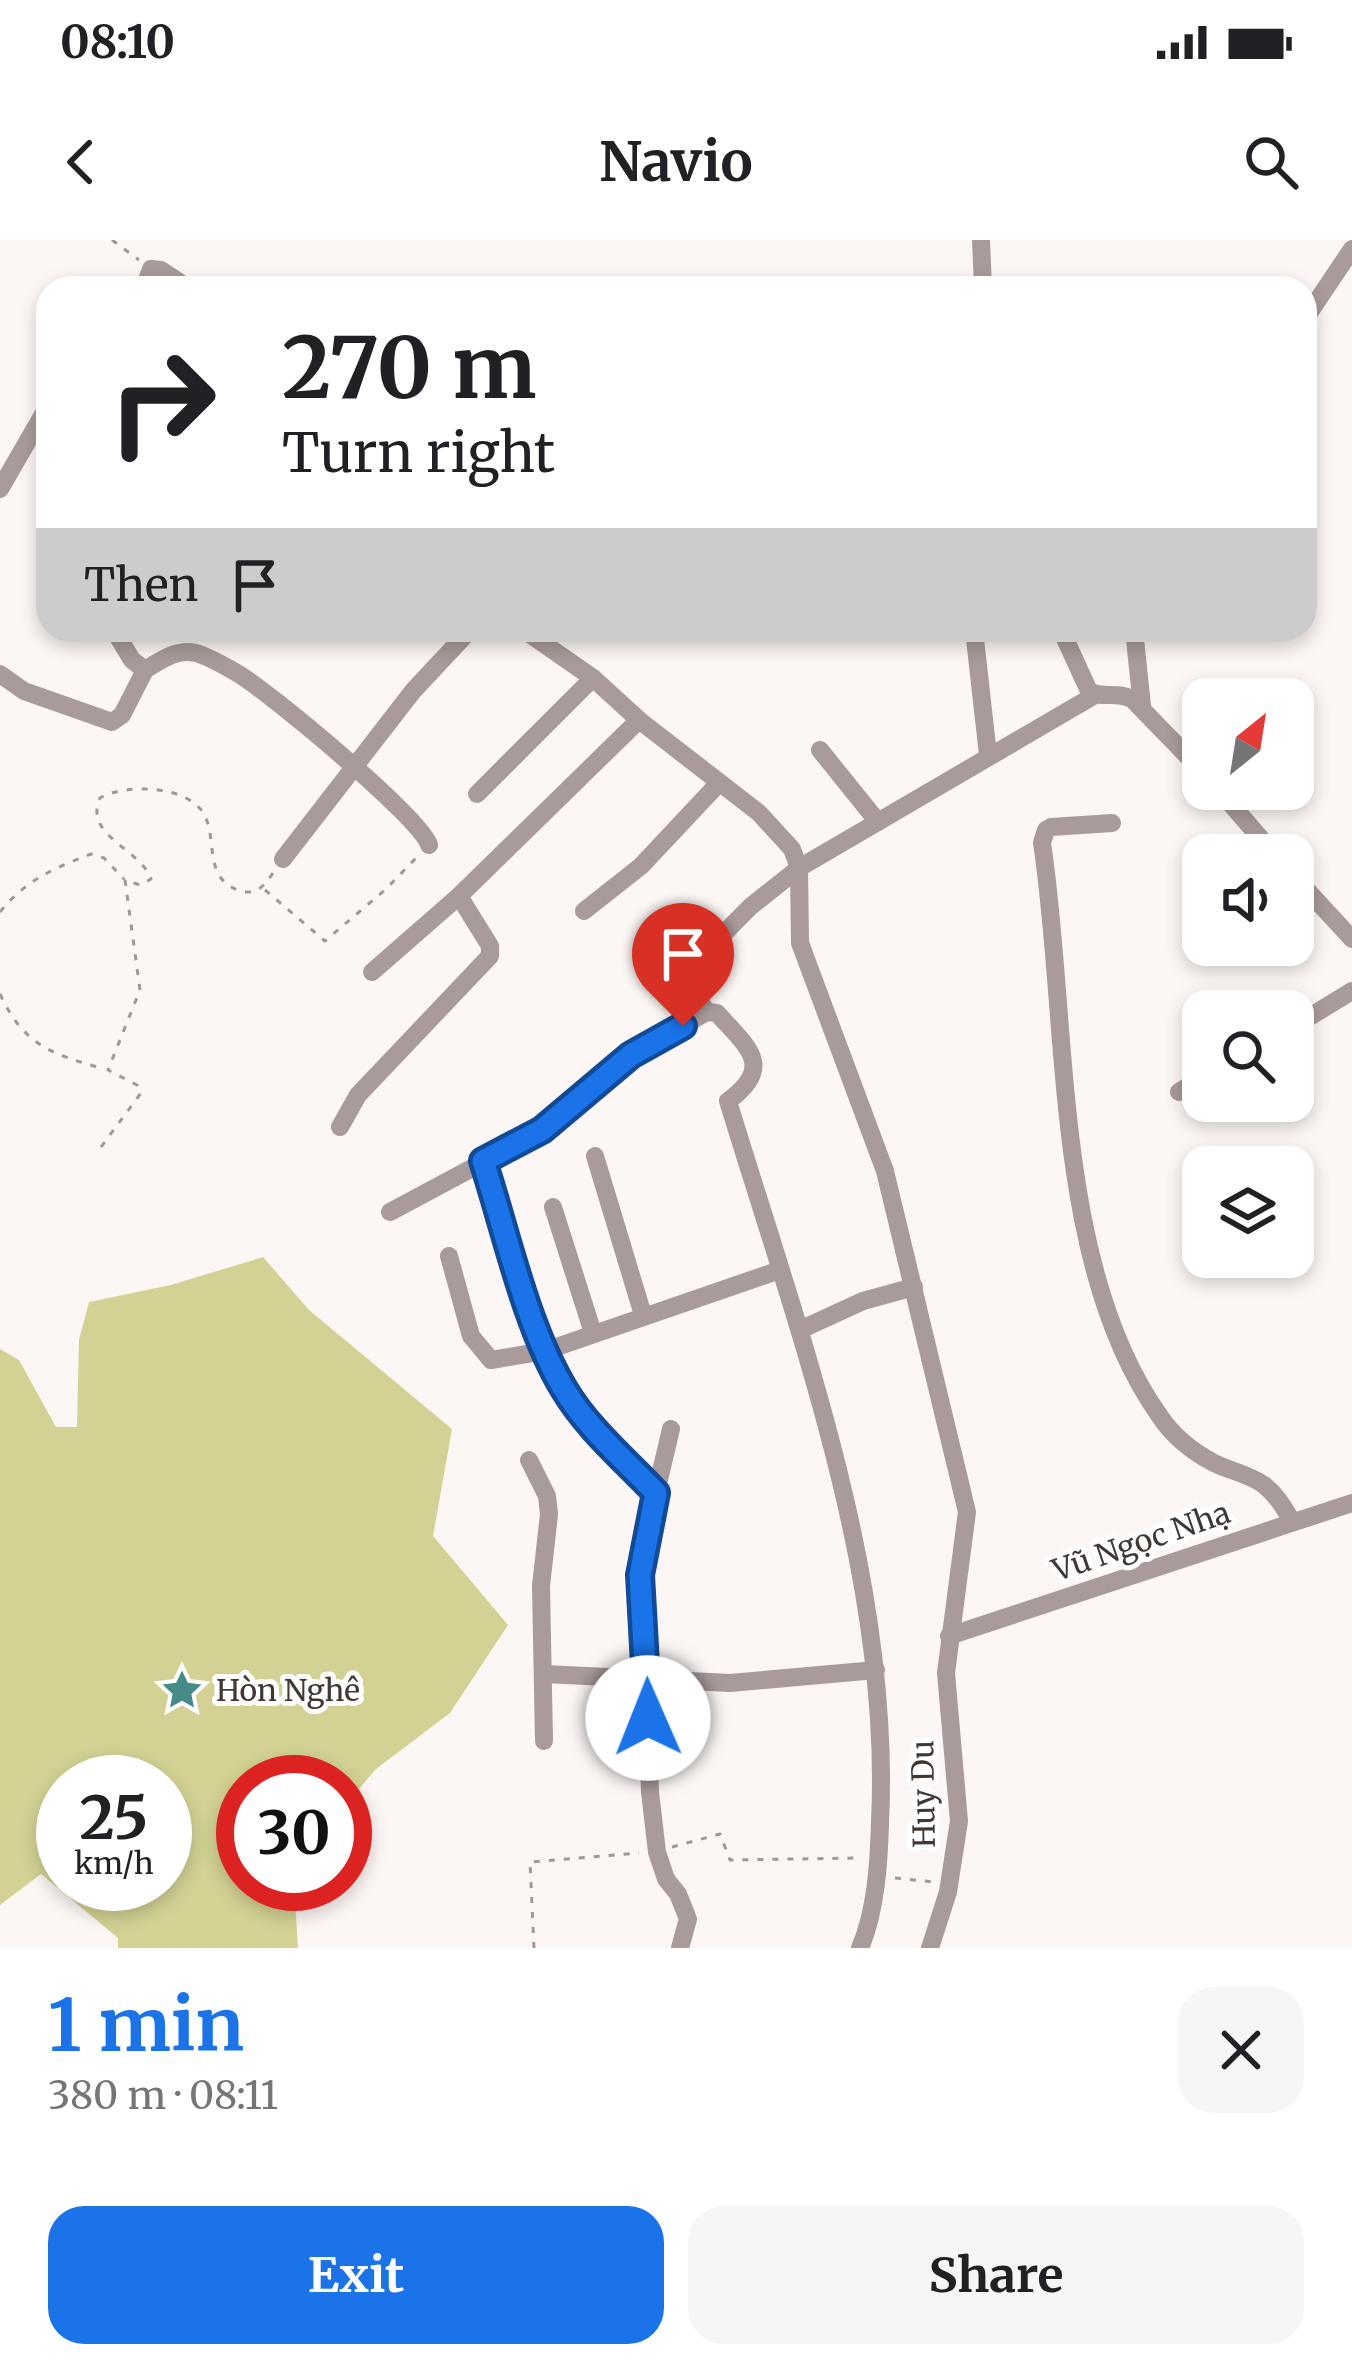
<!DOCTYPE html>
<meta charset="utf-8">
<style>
body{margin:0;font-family:Merriweather,serif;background:#f6f6f6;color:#202124;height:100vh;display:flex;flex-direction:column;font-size:45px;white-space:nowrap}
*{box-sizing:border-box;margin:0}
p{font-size:39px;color:#757577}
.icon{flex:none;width:66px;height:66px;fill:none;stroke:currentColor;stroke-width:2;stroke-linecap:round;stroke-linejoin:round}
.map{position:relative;height:1708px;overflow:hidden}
.panel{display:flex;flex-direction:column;background:#fff;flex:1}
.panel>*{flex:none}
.guide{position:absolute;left:36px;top:36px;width:1281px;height:366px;border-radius:36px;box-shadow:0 6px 18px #0003;background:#fff;color:#202124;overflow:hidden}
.needle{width:78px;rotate:30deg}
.fabs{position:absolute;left:1182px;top:438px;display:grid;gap:24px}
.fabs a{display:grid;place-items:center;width:132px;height:132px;border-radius:24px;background:#fff;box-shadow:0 6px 18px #0003;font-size:60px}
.speed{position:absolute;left:36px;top:1515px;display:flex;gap:24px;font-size:60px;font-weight:700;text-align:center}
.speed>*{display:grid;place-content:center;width:156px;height:156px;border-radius:50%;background:#fff;box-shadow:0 6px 18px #0003;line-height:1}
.speed small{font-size:30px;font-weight:400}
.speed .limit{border:18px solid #d22;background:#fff;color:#111}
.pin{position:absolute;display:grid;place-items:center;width:102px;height:102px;color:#fff;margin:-123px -51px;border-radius:50% 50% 50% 0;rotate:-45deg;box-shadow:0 0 12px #0007}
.pin .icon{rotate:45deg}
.me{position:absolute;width:132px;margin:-66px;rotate:359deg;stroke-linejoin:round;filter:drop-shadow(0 0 9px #0008)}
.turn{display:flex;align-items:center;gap:42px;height:252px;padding:0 48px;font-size:54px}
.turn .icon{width:156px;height:156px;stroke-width:2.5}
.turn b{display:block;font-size:84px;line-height:102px}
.then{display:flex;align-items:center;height:114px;padding:0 48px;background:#0003;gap:24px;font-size:45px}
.round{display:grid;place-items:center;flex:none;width:126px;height:126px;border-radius:36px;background:#f6f6f6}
.summary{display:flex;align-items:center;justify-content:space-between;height:204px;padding:0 48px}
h1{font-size:72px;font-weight:700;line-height:90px;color:#1a73e8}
.button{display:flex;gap:24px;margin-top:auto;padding:24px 48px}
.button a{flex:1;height:138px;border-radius:36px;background:#1a73e8;color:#fff;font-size:48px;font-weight:700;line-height:138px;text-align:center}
.button a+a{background:#f6f6f6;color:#202124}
.status{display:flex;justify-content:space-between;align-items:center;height:84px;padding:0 60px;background:#fff;direction:ltr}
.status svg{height:33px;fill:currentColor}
header{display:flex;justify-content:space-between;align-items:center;height:156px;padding:0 48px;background:#fff;font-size:54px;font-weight:700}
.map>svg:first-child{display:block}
.green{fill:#d3d294;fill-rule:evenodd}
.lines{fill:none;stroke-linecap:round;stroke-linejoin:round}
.path{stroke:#a09894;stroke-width:3;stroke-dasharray:6 9;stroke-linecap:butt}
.minor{stroke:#a89b9a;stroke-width:18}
.route-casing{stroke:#114b97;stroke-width:30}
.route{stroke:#1a73e8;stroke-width:21}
.labels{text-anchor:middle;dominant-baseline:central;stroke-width:10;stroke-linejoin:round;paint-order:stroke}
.street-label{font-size:30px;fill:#423833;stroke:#fff}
.poi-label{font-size:30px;fill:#423833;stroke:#fff;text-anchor:start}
</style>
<div class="status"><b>08:10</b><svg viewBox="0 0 49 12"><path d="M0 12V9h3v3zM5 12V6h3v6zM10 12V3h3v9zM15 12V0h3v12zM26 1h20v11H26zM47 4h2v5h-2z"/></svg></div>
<header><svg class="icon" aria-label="back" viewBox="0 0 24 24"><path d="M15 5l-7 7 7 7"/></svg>Navio<svg class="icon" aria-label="search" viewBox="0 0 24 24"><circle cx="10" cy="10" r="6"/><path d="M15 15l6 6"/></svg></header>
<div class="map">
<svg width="1352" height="1708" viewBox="0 0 1352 1708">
<rect width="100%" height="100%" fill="#fcf7f4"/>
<!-- green -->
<path class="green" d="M263,1017l46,53 143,119 -19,107 75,89 -58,88 -74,56 -31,36v-23h-102v102h51l4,64h-180v-10l-77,-64 -41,31v-556l19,11 37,67h21l2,-87 10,-38 82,-17zM63,1542h102v102h-102z"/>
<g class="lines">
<!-- path -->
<g class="path">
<polyline points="112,0 139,20"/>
<polyline points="265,650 325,701 386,649 419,615"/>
<path d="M0,672c26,-32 54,-44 91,-58l13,4 20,21"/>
<path d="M0,754c24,52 52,60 104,75"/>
<path d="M101,907l40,-54 -4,-8 -29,-15 32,-80 -15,-110 15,5 11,-6c-10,-30 -68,-43 -51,-81 26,-15 90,-13 105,18 12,25 -1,62 33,74 19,7 27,-5 37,-20"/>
<polyline points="672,1607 720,1594 730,1620 859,1618"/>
<polyline points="895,1638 934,1642"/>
<polyline points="534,1708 530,1622 639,1613"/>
</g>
<!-- minor -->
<g class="minor">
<polyline points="981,0 983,48"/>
<polyline points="144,48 151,29 161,30 188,48"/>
<polyline points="1305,79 1352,9"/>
<polyline points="0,249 48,166"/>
<polyline points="524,390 593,438 639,480 759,573 792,609 799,628 800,703 885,931 967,1272 946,1433 959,1581 948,1652 930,1708"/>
<polyline points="974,390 988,515"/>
<path d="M1061,390l28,61c12,8 28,0 43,8l71,73"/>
<polyline points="1134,390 1142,466"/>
<path d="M145,430c15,-9 32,-22 51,-17 13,4 29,13 41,20 31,18 184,145 192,172"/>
<polyline points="0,434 24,451 112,482 122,475 145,430 132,420 114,390"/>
<polyline points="820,510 878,582"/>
<polyline points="1218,549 1275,615"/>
<polyline points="477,554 593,438"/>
<path d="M1112,583l-61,4 -5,3 -4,13c27,177 10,421 117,572 13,20 34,37 55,48 16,8 35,11 50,22 13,10 20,23 28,36"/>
<polyline points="283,619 413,451 470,390"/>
<polyline points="1293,635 1352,699"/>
<polyline points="584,671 641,626 718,544"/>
<polyline points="372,732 459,656"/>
<path d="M707,772l10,1c30,34 59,53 11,88 70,230 164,478 152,721 -1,40 -4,89 -20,126"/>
<polyline points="1293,787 1352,751"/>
<polyline points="1179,852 1203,837"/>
<polyline points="340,887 358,855 490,716 490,706 459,656 639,480"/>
<polyline points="595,916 643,1075"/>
<path d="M483,921c22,70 43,165 81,228 23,39 61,71 92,104"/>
<polyline points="553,967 593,1093"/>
<polyline points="390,972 543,890 631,815 707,772 684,739 685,733 750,667 799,628 1095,455"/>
<polyline points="449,1016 471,1096 491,1120 545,1111 780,1030"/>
<polyline points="802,1089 863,1061 914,1047"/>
<polyline points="671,1189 641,1316 650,1552 657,1612 666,1639 678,1654 688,1679 680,1708"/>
<polyline points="529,1220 547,1256 549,1274 541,1346 544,1501"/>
<polyline points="949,1396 1352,1263"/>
<polyline points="545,1434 730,1443 876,1430"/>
</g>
</g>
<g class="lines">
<!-- route casing -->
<g class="route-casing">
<path id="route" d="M648,1478l-8,-143 16,-82c-31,-33 -69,-65 -92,-104 -38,-63 -58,-157 -81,-228l59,-31 89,-75 52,-29"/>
</g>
<!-- route -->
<use href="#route" class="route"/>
</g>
<!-- icons -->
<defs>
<g id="sight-bare" transform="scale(3.24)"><path d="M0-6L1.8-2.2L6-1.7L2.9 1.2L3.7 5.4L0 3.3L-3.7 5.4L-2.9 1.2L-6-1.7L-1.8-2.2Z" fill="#458c89" stroke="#fff" stroke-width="2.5" paint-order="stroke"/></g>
</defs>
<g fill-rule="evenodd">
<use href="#sight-bare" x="182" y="1450"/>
</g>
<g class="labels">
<!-- street labels -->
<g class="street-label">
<text transform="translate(1141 1301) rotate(-19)">Vũ Ngọc Nhạ</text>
<text transform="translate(923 1554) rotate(-91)">Huy Du</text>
</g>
<!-- poi labels -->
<g class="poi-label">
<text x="216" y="1450">Hòn Nghê</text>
</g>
</g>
</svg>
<div class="fabs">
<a><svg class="needle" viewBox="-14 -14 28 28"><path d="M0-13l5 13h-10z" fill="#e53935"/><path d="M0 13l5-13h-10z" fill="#757577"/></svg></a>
<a><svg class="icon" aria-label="sound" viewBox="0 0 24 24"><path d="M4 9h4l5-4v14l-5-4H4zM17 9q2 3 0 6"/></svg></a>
<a><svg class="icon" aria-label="search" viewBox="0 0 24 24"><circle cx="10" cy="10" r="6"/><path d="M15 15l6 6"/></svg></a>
<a><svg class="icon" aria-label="layers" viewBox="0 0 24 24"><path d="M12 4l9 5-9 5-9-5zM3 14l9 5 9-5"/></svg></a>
</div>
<div class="speed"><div>25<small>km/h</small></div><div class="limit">30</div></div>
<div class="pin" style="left:683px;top:786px;background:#d93025"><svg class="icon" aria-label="arrive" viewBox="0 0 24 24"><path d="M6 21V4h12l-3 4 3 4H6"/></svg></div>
<svg class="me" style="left:648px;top:1478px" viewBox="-20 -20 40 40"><circle r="19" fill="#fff"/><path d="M0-13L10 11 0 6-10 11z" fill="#1a73e8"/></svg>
<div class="guide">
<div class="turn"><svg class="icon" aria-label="right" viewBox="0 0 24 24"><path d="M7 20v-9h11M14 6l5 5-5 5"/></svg><div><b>270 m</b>Turn right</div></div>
<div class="then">Then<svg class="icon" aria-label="arrive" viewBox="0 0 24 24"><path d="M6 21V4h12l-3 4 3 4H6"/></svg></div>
</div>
</div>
<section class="panel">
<div class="summary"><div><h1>1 min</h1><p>380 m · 08:11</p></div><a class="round"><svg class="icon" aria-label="close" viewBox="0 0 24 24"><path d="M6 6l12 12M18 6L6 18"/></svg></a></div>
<div class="button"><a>Exit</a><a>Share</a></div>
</section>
